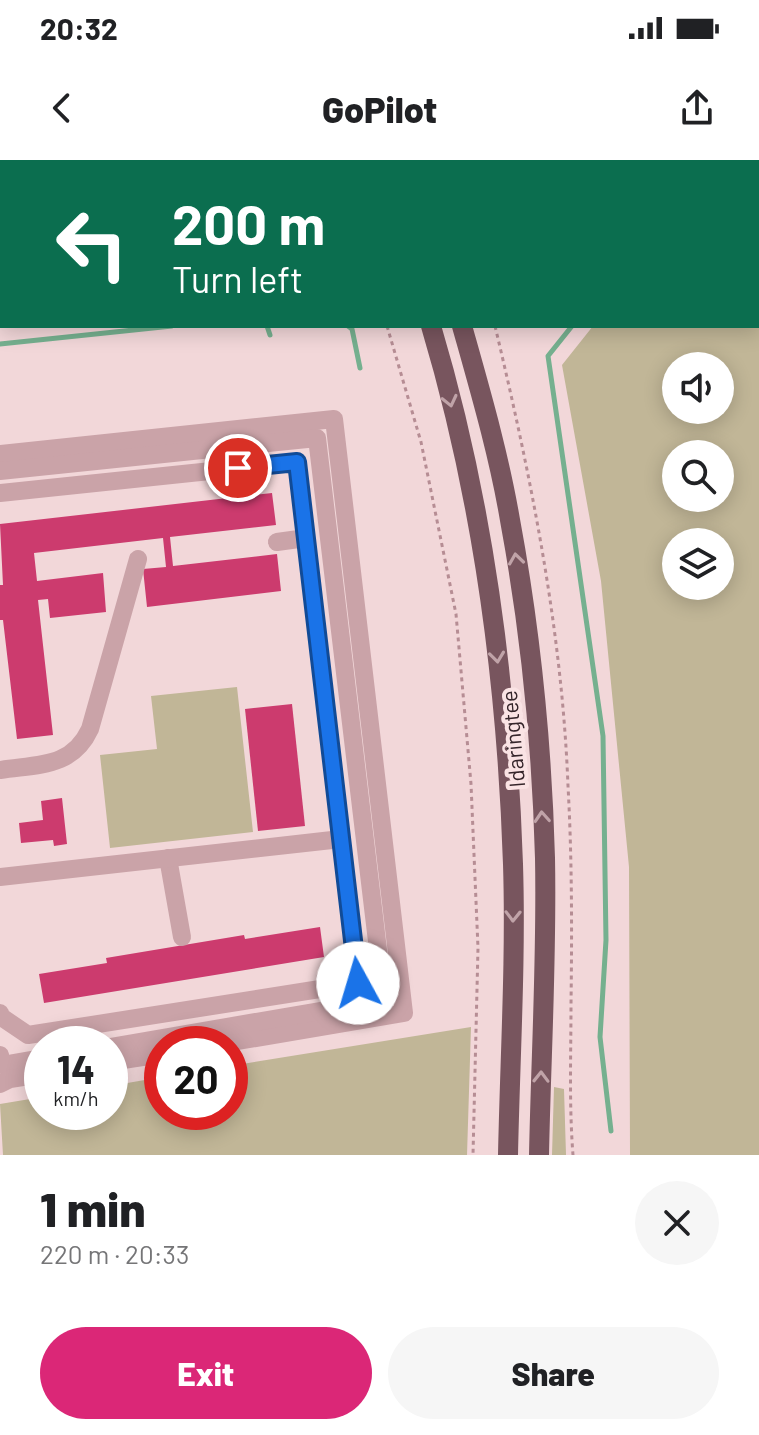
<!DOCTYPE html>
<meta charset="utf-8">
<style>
body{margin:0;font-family:Barlow,sans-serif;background:#f6f6f6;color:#202124;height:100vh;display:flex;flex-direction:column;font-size:30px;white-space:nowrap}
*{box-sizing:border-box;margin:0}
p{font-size:26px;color:#757577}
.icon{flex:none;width:44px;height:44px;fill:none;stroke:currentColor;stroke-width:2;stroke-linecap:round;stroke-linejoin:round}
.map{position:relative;height:995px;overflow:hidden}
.side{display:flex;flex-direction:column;background:#fff;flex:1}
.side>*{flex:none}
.hud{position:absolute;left:0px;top:0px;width:760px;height:168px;box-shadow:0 4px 20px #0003;background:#0b6e4f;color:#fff;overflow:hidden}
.buttons{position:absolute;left:662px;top:192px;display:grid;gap:16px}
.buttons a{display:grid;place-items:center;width:72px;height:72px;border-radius:50%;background:#fff;box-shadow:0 4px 20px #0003;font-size:40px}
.speed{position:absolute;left:24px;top:866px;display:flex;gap:16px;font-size:40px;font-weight:700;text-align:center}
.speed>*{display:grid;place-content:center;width:104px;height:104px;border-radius:50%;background:#fff;box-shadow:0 4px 20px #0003;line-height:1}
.speed small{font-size:20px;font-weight:400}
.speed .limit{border:12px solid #d22;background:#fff;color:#111}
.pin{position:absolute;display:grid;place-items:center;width:68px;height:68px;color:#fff;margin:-34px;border:4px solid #fff;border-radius:50%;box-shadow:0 2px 8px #0007}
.me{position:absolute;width:88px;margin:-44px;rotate:354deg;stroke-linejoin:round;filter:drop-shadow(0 0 6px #0008)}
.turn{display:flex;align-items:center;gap:28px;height:168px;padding:0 40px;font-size:36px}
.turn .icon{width:104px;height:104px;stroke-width:2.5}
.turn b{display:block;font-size:56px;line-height:68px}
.round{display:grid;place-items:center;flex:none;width:84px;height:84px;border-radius:42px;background:#f6f6f6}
.summary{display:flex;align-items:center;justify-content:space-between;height:136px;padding:0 40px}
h1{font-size:48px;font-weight:800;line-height:60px}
.action{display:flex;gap:16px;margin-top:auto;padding:16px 40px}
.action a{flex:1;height:92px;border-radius:48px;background:#db2777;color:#fff;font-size:32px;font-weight:800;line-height:92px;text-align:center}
.action a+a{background:#f6f6f6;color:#202124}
.status{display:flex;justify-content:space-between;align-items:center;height:56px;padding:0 40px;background:#fff;direction:ltr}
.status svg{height:22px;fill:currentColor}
header{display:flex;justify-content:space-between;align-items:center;height:104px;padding:0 40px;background:#fff;font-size:36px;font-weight:800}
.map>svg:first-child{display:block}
.green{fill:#c1b697;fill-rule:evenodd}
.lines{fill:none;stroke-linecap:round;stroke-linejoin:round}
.stream{stroke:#75b08f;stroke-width:5}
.building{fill:#cc3b6e}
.path{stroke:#b68d94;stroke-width:3;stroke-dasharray:4 4;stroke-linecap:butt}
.minor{stroke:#caa3a8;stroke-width:18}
.major{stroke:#78555e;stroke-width:20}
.oneway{stroke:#c0a3a8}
.route-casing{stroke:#114b97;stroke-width:20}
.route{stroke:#1a73e8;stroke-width:14}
.labels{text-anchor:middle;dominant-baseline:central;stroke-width:8;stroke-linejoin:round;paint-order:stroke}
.street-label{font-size:22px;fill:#35252a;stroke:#fae3e4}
</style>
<div class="status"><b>20:32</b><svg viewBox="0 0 49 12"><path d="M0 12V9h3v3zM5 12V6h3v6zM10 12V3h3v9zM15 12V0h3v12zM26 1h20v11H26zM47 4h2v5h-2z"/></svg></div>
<header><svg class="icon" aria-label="back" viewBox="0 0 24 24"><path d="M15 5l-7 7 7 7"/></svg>GoPilot<svg class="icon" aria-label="share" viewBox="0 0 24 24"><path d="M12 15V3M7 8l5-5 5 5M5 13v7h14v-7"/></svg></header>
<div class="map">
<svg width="759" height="995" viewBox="0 0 759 995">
<rect width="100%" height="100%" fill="#f2d7d9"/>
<!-- green -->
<g class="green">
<polygon points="461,0 675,0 673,2"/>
<path d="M722,0h37v995h-129l-1,-288 -28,-286 -39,-216 31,-39h165v-164h-38zM720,206v44h-44v-44zM720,294v44h-44v-44zM720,382v44h-44v-44z"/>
<polygon points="237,527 253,672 110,688 100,595 157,589 151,536"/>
<polygon points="471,867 467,995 3,995 0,944 42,937 42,952 110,952 110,926 162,917 162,952 230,952 230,906"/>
<polygon points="554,927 564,929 566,995 552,995"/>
</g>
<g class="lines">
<!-- stream -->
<g class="stream">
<polyline points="703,2 704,0"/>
<polyline points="267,166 270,175"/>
<polyline points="348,166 352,169 360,208"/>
<polyline points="572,166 548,196 603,576 606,780 600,877 611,971"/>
<polyline points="0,184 172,166"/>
</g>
</g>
<!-- building -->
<g class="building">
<polygon points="272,333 276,365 170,377 173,406 277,394 281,431 147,447 143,409 166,407 163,378 34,393 37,421 103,413 106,452 50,458 48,439 38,440 53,575 17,579 3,460 0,460 0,425 3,425 0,364"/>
<polygon points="292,544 305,666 258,671 245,549"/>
<polygon points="62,638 67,684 54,686 53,680 21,683 19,663 43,660 41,641"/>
<polygon points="320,767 324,797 44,843 39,814 107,803 106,798 244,775 245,779"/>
</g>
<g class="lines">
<!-- path -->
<g class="path">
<polyline points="300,0 301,2"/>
<polyline points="442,0 443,2"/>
<polyline points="387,166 421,282 456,454 471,624 478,788 473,995"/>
<path d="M495,166c36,151 67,304 73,460 4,72 4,145 3,218 0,51 -2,100 2,151"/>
</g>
<!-- minor -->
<g class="minor">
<polyline points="0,294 334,259 404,853 220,884"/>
<polyline points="0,311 317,278 384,840 110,887"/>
<polyline points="0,333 297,302 358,823 28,875 0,856 0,853"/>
<polyline points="277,382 306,378"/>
<path d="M0,610c38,-6 72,-2 90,-41l48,-170"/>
<polyline points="168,698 182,777"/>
<polyline points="0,717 341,679"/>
<polyline points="0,895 2,905 42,898"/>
<polyline points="110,902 162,894"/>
<polyline points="0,924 10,919 42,914"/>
</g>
<!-- major -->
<g class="major">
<polyline points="381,0 381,2"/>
<polyline points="410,0 411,2"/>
<path d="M431,166c52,174 76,357 82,538 3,95 -3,195 -5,291"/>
<path d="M462,166c18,64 37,129 48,194 20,108 32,228 35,338 2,99 -4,198 -6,297"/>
</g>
</g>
<!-- one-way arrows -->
<defs><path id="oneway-chevron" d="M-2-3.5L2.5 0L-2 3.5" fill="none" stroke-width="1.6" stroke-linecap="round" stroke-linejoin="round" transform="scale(2)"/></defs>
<g class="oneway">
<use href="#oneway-chevron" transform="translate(450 241) rotate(77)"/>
<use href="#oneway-chevron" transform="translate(516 399) rotate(-98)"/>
<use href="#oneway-chevron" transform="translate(497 497) rotate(83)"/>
<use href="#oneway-chevron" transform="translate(542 657) rotate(-94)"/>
<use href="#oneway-chevron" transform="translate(513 756) rotate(91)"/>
<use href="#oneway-chevron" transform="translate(541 917) rotate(-89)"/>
</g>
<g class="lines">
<!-- route casing -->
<g class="route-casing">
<polyline id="route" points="238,308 297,302 358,823"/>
</g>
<!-- route -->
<use href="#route" class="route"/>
</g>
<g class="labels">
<!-- street labels -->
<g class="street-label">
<text transform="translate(512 579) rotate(-95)">Idaringtee</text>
</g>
</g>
</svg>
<div class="buttons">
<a><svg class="icon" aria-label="sound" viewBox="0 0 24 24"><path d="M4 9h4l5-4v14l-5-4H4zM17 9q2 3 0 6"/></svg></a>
<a><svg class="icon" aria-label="search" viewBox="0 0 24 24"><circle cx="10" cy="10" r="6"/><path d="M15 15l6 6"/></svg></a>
<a><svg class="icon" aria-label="layers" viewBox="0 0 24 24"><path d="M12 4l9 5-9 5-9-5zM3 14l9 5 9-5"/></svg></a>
</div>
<div class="speed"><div>14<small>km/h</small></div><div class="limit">20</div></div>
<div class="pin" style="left:238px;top:308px;background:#d93025"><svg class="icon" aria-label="arrive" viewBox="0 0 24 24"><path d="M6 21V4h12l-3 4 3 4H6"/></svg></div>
<svg class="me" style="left:358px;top:823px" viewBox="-20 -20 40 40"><circle r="19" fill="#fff"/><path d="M0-13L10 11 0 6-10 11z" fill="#1a73e8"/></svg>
<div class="hud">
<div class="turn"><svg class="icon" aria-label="left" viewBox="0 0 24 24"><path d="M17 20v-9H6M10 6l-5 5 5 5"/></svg><div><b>200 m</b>Turn left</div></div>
</div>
</div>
<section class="side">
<div class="summary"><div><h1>1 min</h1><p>220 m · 20:33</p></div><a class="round"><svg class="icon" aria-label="close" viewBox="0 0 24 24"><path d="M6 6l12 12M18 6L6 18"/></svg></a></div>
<div class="action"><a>Exit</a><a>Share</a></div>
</section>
